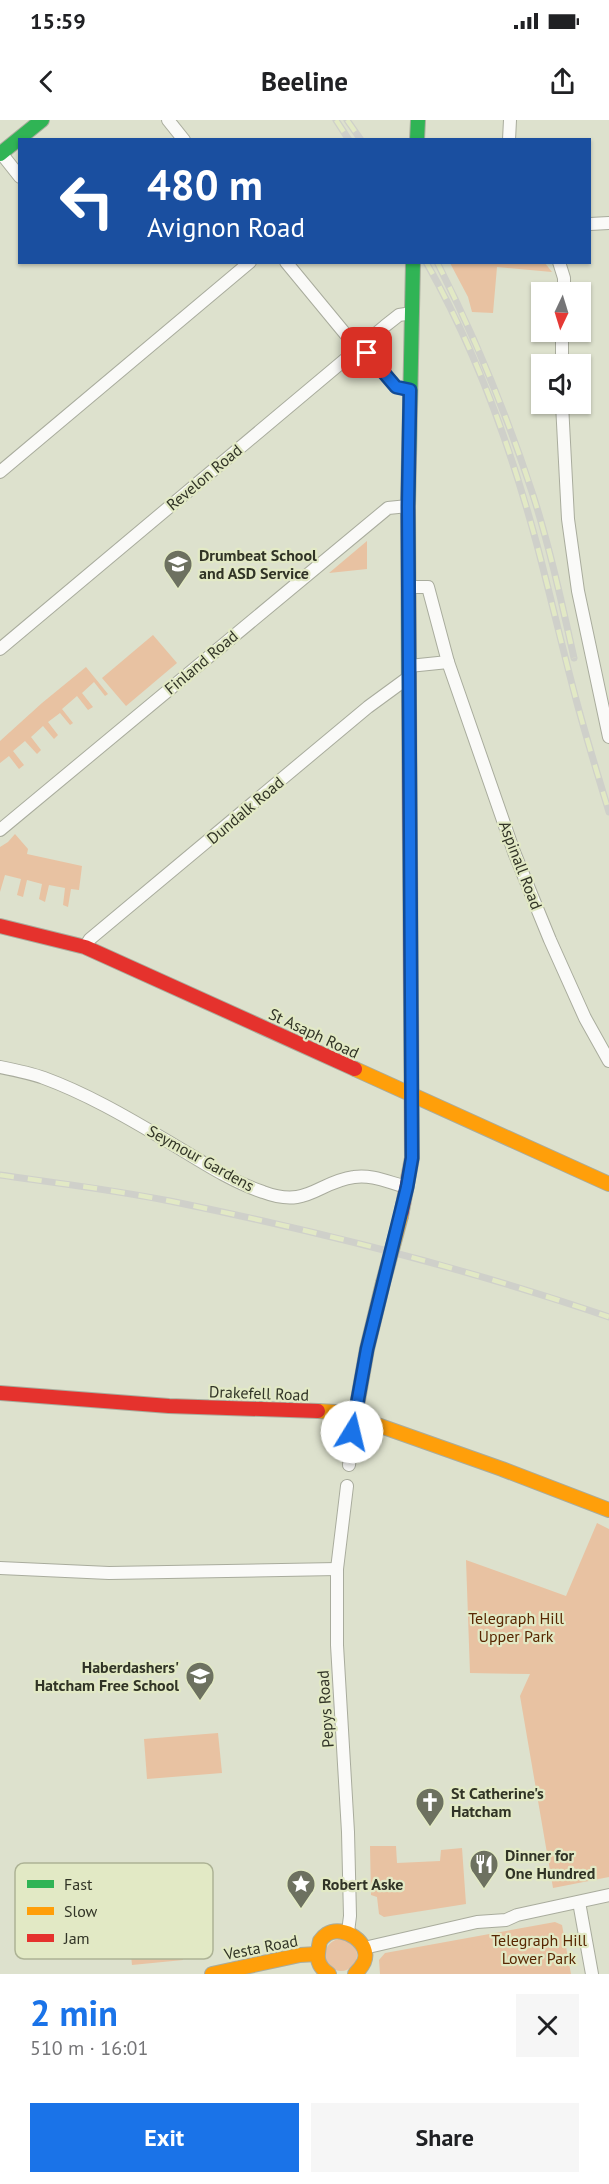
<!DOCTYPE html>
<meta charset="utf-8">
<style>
body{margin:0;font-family:"PT Sans",sans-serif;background:#f6f6f6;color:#202124;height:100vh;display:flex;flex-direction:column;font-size:22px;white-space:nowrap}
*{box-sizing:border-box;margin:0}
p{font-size:20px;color:#757577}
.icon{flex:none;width:33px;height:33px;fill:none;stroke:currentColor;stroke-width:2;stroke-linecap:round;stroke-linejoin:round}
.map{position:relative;height:1854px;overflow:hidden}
.side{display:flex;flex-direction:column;background:#fff;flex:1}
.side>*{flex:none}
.banner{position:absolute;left:18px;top:18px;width:573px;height:126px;border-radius:0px;box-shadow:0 2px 4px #0004;background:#1a4fa0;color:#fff;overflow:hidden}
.needle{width:39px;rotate:184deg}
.fabs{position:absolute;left:531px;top:162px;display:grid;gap:12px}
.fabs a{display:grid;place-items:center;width:60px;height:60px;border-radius:0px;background:#fff;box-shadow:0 2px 4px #0004;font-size:30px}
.pin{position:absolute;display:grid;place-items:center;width:51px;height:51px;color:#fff;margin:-26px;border-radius:12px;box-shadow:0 3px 9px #0006}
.me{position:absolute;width:66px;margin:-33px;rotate:9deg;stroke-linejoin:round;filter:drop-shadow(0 0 4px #0008)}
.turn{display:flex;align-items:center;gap:21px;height:126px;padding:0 30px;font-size:27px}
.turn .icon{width:78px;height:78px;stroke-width:2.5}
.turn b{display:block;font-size:42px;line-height:51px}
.round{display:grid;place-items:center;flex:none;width:63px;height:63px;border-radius:0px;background:#f6f6f6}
.head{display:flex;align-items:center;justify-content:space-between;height:102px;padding:0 30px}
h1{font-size:36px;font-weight:700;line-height:45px;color:#1a73e8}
.action{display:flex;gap:12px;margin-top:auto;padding:12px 30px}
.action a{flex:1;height:69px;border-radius:0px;background:#1a73e8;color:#fff;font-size:24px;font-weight:700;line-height:69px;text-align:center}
.action a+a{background:#f6f6f6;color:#202124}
.status{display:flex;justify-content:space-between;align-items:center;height:42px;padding:0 30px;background:#fff;direction:ltr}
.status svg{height:16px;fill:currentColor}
header{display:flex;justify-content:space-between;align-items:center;height:78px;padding:0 30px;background:#fff;font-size:27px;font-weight:700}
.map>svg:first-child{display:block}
.green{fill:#e8c2a2}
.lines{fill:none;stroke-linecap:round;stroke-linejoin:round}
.street-casing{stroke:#a9ac9d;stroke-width:14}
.fast-casing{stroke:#a9ac9d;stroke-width:16}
.slow-casing{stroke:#a9ac9d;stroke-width:16}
.jam-casing{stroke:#a9ac9d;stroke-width:16}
.street{stroke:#fafaf8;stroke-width:12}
.fast{stroke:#30b455;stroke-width:14}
.slow{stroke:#ff9f0a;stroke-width:14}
.jam{stroke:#e5322d;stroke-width:14}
.rail-casing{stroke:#cfd0ca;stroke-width:7}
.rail{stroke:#e2e9c5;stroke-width:4.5;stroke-dasharray:14;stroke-linecap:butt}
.slow-bridge-casing{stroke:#a9ac9d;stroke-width:16;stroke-linecap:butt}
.slow-bridge{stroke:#ff9f0a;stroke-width:14}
.route-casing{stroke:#114b97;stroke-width:15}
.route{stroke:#1a73e8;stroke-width:10}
.labels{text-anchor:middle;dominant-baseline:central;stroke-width:4.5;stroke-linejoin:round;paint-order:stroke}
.street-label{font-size:16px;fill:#313426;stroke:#e2e9c5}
.poi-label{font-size:16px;font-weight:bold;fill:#313426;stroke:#e2e9c5;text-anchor:start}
.park-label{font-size:16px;fill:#582702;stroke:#e2e9c5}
.key{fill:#e2e9c5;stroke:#adb395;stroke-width:1.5}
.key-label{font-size:16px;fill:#313426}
</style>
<div class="status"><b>15:59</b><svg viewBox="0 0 49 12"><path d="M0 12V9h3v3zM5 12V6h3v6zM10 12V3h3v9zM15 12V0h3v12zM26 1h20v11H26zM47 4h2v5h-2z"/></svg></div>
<header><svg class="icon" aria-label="back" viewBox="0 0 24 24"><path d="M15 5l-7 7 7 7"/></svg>Beeline<svg class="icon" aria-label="share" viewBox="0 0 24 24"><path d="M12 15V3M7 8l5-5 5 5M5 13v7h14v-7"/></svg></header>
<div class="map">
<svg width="609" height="1854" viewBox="0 0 609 1854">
<rect width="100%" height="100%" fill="#dde1cd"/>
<!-- green -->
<g class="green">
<polygon points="450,143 545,143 552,152 497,147 493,193 472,192 468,177"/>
<polygon points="367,421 367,449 329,453"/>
<polygon points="153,515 177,543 126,586 102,558"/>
<polygon points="86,547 108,574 105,576 94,562 82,573 93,587 88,590 77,576 62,589 73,603 70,605 60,593 48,602 58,615 54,619 43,606 31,617 41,630 37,634 25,621 13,631 24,645 19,649 9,636 0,643 0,621 42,583"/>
<polygon points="15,714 28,729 27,734 82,746 79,770 71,769 68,787 63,785 65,768 49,765 45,782 39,779 42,764 27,760 23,777 17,775 21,759 5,755 0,772 0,727 8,722"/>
<polygon points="597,1403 609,1409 609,1757 553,1768 520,1576 530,1554 470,1553 466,1440 566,1476"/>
<polygon points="218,1613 222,1653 147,1659 144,1619"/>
<polygon points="370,1726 396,1726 397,1743 440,1741 441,1730 462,1728 466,1784 384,1797 379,1794 377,1777 371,1775"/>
<polygon points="555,1802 562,1805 571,1854 380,1854 379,1840 385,1833"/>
<polygon points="181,1819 183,1840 132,1845 130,1825"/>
<circle cx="341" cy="1835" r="16"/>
</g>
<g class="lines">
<!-- street casing -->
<g class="street-casing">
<g id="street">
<polyline points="168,0 184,20"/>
<polyline points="509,20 510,0"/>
<polyline points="1,33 20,57"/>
<polyline points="590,104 609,103"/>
<polyline points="286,142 352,222 367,233 396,267 410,270"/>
<polyline points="559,142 564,158 564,172"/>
<polyline points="562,244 562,212"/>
<polyline points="562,284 568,399 578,471 609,617"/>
<polyline points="0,352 250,142"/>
<polyline points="409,467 428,467 448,542 514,732 550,820 585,898 609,941"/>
<polyline points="0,529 385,206 399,195 412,193"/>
<polyline points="409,546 448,542"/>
<polyline points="0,710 388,388 408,386"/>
<polyline points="85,827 90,819 368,587 409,557"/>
<path d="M0,947c15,3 30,6 44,11 41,15 81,38 118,60 33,19 65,42 101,54 45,17 54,-10 91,-15 18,-3 36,6 53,10"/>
<polyline points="349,1345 355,1297"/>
<polyline points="347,1366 337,1449 337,1525 348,1712 350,1796 348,1812"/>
<polyline points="0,1448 109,1453 337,1449"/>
<polyline points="579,1782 592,1854"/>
<polyline points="364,1828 477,1802 506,1800 517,1795 609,1775"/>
</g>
</g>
<!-- fast casing -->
<g class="fast-casing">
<g id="fast">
<polyline points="417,20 418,0"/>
<polyline points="0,34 42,0"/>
<polyline points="409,583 408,386 413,142"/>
</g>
</g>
<!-- slow casing -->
<g class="slow-casing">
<g id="slow">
<polyline points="355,949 609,1064"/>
<polyline points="318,1291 335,1292 355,1297 502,1349 609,1390"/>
<polyline points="355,1297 367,1229 383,1163"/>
<polyline points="212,1854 300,1835 317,1834"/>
<path d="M329,1854c-14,-9 -12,-19 -9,-33 2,-3 4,-5 7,-7 16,-10 45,9 37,28 -2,4 -6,9 -9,12"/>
</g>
</g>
<!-- jam casing -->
<g class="jam-casing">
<g id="jam">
<polyline points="0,806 85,827 355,949"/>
<polyline points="401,1096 412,1038 409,583"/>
<polyline points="0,1273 169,1286 318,1291"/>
</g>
</g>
<!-- street -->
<use href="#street" class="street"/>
<!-- fast -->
<use href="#fast" class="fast"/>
<!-- slow -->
<use href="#slow" class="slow"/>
<!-- jam -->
<use href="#jam" class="jam"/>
<!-- rail casing -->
<g class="rail-casing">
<g id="rail">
<polyline points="336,0 349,20"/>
<polyline points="347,0 361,20"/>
<path d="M426,142c50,88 85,186 111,283 14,53 26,106 40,158 10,37 21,73 32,109"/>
<path d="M437,142c38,75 70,153 96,233 17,53 29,109 41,163"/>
<path d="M0,1055c57,8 114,15 170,26 148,30 296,67 439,116"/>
</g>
</g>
<!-- rail -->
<use href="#rail" class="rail"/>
<!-- slow-bridge casing -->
<g class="slow-bridge-casing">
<polyline id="slow-bridge" points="383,1163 401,1096"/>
</g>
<!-- slow-bridge -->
<use href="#slow-bridge" class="slow-bridge"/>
</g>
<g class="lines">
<!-- route casing -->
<g class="route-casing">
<polyline id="route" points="352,1312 367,1229 407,1067 412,1038 408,386 410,270 396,267 367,233"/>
</g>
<!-- route -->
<use href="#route" class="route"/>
</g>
<!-- icons -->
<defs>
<g id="school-pin" transform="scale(1.5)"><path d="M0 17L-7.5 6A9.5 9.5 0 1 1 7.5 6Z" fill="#6d7160" stroke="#e2e9c5"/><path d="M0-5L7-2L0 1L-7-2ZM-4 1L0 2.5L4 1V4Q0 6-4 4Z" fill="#fff"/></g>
<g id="church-pin" transform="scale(1.5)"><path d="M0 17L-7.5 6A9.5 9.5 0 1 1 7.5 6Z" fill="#6d7160" stroke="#e2e9c5"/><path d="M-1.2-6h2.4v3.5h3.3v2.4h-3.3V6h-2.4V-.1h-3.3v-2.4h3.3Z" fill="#fff"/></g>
<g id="restaurant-pin" transform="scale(1.5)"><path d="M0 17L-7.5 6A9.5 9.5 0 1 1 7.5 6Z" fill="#6d7160" stroke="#e2e9c5"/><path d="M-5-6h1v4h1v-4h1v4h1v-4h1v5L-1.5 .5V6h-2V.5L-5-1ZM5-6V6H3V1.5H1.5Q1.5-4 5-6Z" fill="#fff"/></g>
<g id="sight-pin" transform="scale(1.5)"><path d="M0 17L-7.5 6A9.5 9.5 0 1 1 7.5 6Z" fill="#6d7160" stroke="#e2e9c5"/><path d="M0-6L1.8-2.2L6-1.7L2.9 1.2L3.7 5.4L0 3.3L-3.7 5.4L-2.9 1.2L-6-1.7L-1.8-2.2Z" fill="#fff"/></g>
</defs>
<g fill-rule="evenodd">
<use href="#school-pin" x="178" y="444"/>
<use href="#school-pin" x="200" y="1556"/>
<use href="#church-pin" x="430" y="1682"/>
<use href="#restaurant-pin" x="484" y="1744"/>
<use href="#sight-pin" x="301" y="1764"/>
</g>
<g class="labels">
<!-- street labels -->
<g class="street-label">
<text transform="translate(204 357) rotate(-40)">Revelon Road</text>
<text transform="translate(201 542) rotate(-40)">Finland Road</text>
<text transform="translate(245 690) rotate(-40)">Dundalk Road</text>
<text transform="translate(521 745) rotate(69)">Aspinall Road</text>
<text transform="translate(314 913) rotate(25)">St Asaph Road</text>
<text transform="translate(201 1038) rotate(29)">Seymour Gardens</text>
<text transform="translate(259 1273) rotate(2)">Drakefell Road</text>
<text transform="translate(325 1589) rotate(-94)">Pepys Road</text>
<text transform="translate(261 1827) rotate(-11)">Vesta Road</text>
</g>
<!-- poi labels -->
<g class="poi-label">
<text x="199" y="435">Drumbeat School<tspan x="199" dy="18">and ASD Service</tspan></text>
<text x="179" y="1547" text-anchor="end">Haberdashers'<tspan x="179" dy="18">Hatcham Free School</tspan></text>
<text x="451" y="1673">St Catherine's<tspan x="451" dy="18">Hatcham</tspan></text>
<text x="505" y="1735">Dinner for<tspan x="505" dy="18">One Hundred</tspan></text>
<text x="322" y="1764">Robert Aske</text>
</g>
<!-- park labels -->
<g class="park-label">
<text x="516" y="1498">Telegraph Hill<tspan x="516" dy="18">Upper Park</tspan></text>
<text x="539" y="1820">Telegraph Hill<tspan x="539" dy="18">Lower Park</tspan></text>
</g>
</g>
<!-- legend -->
<rect x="15" y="1743" width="198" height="96" rx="9" class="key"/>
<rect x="27" y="1760" width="27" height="8" fill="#30b455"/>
<rect x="27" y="1787" width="27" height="8" fill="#ff9f0a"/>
<rect x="27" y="1814" width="27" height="8" fill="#e5322d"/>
<g class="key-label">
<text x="64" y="1770">Fast</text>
<text x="64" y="1797">Slow</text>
<text x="64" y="1824">Jam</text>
</g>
</svg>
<div class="fabs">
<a><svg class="needle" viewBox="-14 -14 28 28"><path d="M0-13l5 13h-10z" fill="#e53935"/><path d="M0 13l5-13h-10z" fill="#757577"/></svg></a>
<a><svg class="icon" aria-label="sound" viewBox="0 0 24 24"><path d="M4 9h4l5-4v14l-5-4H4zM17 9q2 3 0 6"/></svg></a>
</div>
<div class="pin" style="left:367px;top:233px;background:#d93025"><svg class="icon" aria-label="arrive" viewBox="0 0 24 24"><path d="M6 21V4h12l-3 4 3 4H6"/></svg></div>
<svg class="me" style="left:352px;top:1312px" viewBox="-20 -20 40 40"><circle r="19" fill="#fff"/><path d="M0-13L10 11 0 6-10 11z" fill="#1a73e8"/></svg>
<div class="banner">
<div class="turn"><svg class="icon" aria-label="left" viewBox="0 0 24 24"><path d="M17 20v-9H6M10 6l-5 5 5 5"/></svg><div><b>480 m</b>Avignon Road</div></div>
</div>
</div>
<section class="side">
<div class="head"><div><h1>2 min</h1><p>510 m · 16:01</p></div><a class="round"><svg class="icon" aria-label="close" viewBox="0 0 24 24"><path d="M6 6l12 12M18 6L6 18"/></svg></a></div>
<div class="action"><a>Exit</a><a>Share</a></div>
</section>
